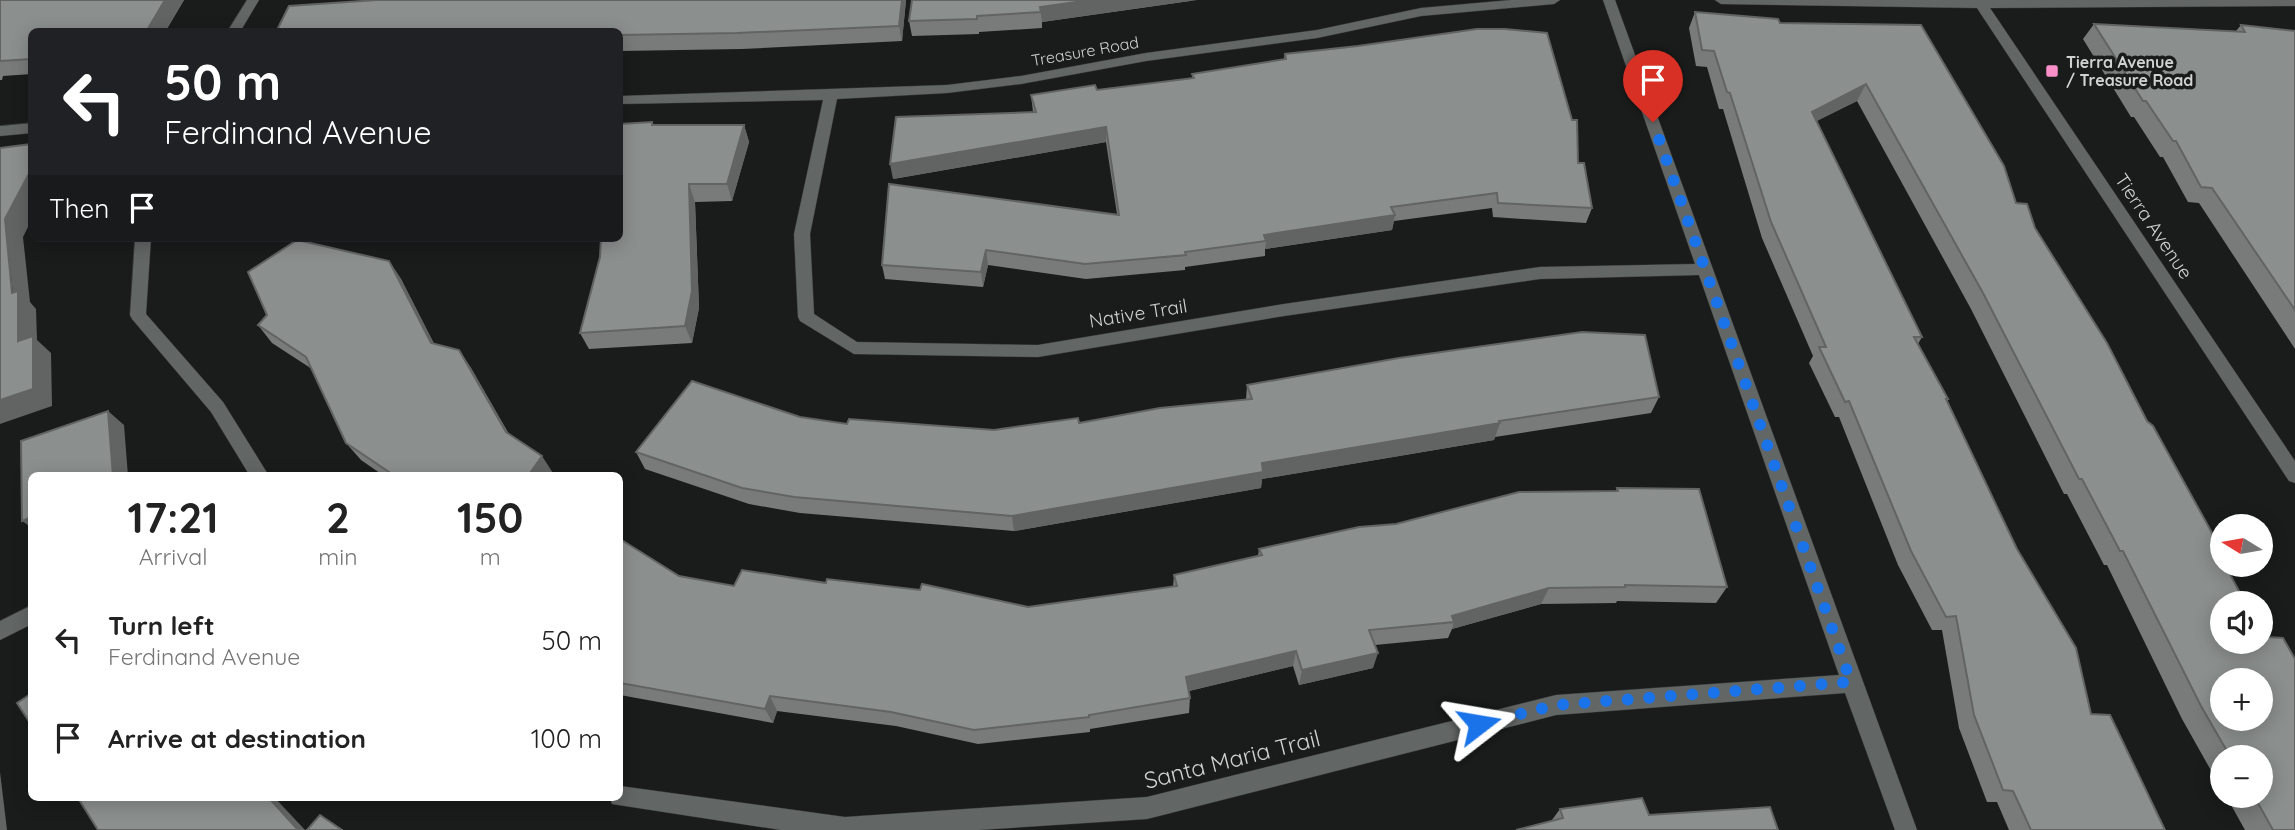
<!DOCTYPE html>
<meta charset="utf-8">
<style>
body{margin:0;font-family:Quicksand,sans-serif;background:#f6f6f6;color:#222;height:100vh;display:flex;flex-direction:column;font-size:26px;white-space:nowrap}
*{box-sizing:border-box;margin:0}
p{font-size:23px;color:#767676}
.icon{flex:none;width:38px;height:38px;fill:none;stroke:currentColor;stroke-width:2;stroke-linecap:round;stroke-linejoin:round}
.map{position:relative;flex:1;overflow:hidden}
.panel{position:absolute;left:28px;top:472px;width:595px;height:329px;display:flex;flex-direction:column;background:#fff;border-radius:10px;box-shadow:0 4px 18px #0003}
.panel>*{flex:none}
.hud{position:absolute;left:28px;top:28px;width:595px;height:214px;border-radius:10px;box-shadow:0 4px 18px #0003;background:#202124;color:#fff;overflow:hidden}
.needle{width:46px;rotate:281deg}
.fabs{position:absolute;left:2210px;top:514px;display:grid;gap:14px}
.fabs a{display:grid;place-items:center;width:63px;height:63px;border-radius:50%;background:#fff;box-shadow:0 4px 18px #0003;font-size:35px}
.pin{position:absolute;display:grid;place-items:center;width:60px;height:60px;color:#fff;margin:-72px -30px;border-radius:50% 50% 50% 0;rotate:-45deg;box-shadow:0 0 7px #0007}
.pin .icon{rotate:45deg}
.me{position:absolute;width:77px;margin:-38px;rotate:76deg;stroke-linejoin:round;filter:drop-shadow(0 0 5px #0008)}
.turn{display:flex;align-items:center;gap:24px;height:147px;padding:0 21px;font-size:32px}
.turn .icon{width:91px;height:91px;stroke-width:2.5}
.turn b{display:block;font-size:49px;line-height:60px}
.then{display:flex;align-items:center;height:66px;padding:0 21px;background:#0003;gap:14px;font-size:26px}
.eta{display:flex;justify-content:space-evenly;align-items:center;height:119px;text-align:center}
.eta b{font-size:42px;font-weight:700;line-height:49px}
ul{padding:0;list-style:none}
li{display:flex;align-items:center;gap:21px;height:98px;padding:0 21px}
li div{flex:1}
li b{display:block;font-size:26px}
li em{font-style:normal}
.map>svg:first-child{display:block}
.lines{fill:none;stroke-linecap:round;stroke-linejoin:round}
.street-casing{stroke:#353837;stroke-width:1}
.street{fill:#626665;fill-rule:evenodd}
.wall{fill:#787b7a}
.shaded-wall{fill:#616463}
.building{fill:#8b8f8e;stroke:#616463;stroke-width:2;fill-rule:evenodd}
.route{stroke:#1a73e8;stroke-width:12;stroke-dasharray:0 21.6}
.poi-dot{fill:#f98fc9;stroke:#191c1b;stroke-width:2.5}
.labels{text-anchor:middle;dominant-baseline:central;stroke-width:7;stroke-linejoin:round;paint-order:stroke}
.far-street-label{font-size:16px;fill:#cfd2d1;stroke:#191c1b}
.far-poi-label{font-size:16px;font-weight:bold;fill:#cfd2d1;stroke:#191c1b;text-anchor:start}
.street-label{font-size:19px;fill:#cfd2d1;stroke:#191c1b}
.near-street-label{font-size:23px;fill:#cfd2d1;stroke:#191c1b}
</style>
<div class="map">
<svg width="2295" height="830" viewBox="0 0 2295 830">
<rect width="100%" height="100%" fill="#191c1b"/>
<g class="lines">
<!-- street casing -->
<g class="street-casing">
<g id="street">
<polygon points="247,0 259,0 240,32 227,32"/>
<polygon points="1511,0 1560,0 1554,4 1421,16 1317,38 1146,61 1021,84 947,93 837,99 810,234 814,314 857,342 1038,345 1284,304 1540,267 1695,264 1603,0 1615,0 1917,830 1895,830 1845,693 1556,715 1147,819 978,830 781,830 612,804 610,798 620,798 620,786 845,817 1147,797 1556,695 1839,675 1699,275 1540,279 1284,316 1038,357 854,354 800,321 798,317 794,234 823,100 620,104 620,96 947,85 1021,76 1146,53 1317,30 1421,8"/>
<polygon points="1715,0 2295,0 2295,6 1990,8 2295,461 2295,483 2289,481 1977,8 1721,4"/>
<polygon points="32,123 32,133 0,136 0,126"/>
<polygon points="135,238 151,238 146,314 223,402 269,476 250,476 211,412 132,319 130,315"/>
<polygon points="32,605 32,624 0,640 0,621"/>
</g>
</g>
<!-- street -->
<use href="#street" class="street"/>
</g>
<!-- wall -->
<g class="wall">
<polygon points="0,0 184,0 165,32 32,32 32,74 3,76 2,80 0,80"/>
<polygon points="906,0 902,41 742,49 620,51 620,32"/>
<polygon points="1197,0 1042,22 1042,28 979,32 979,34 912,36 909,21"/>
<polygon points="1695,12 1780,23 1921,25 2016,203 2035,228 2222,551 2222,553 2219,555 2295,830 2245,830 2226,796 2261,796 2261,758 2222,758 2222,790 2182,719 2107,565 2104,565 2067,494 2064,494 1971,309 1857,101 1816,121 1922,337 1918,344 1948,399 1947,401 2091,714 2165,830 2009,830 1997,802 1987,802 1959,728 1942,630 1932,630 1898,565 1839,417 1835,417 1809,363 1813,356 1762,238 1723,109 1719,109 1707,67 1696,66 1689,28"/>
<polygon points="2094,24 2236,31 2241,25 2295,31 2295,349 2199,203 2188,202 2163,157 2160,157 2134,117 2131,117 2083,39"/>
<polygon points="1285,54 1578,163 1592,208 1586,223 1493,217 1492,208 1394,221 1392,230 1265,249 1265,256 1185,267 1185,270 1086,279 988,265 983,287 885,279 882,265 1117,214 1106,142 893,179 1033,112 1031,95 1097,90 1192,78 1192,74 1284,59"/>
<polygon points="652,122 654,125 744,125 749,142 732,201 695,202 699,308 692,343 589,349 580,333 600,257"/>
<polygon points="389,261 401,279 434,344 459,350 471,368 509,434 553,473 551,476 384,476 361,460 346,443 312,369 272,343 258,325"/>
<polygon points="1247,385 1659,397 1651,413 1495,437 1494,440 1262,479 1261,488 1014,531 800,513 749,504 645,469 636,452 800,417 847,424 994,430 1079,423 1246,400"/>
<polygon points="1617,488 1727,587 1716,603 1617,601 1616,603 1541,604 1452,629 1448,638 1375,645 1373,668 1299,685 1293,666 1189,691 1190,698 1189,713 1090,729 1090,732 978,744 896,726 777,711 773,723 620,695 620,539 679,576 734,586 826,583 1028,607 1173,587 1174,575 1258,556 1259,549 1396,524 1616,491"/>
<polygon points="1560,809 1649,815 1778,830 1553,821 1552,820"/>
</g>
<!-- shaded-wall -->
<g class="shaded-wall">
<polygon points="165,0 184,0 165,32 146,32"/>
<polygon points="902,0 906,0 902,41 899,26"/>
<polygon points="1090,0 1197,0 1042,22 1040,7"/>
<polygon points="1866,84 1857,101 1803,128 1812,112"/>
<polygon points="744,125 749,142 732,201 727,184"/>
<polygon points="1106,127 1106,142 893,179 890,164"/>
<polygon points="32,168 32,219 23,237 30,302 36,309 37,340 51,353 52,406 0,424 0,400 18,341 5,219"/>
<polygon points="689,184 695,202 699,308 692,343 685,326"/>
<polygon points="1395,215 1392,230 1265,249 1266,241 1264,235"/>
<polygon points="986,250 988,265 983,287 981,272"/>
<polygon points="389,261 401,279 443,361 431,343"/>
<polygon points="459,350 471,368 517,449 506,432"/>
<polygon points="108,411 124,425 128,476 113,476"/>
<polygon points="1500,423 1494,440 1262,479 1261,488 1014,531 1012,516 1262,463"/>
<polygon points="542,456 553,473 551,476 528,476"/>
<polygon points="32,517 32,528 22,521"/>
<polygon points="1549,588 1541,604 1452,629 1454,622 1452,616"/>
<polygon points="1296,651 1293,666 1185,692 1186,677"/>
<polygon points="1378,653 1373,668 1299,685 1302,670"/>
<polygon points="770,696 777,711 773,723 765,709"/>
<polygon points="0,772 7,830 0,830"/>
<polygon points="269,798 275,798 305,830 298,830"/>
</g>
<!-- building -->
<g class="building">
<polygon points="0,0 165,0 146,32 32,32 32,59 0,61"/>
<polygon points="377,0 902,0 899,26 737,33 620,35 620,32 276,32 289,6"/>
<polygon points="912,0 1090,0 1040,7 1041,12 977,16 977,19 909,21"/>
<path d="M1695,12l83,7 2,4 141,2 83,141 12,37 11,1 8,24 72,115 40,78 6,5 69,125v1h-5l5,10v3h3l21,39h-24v38h39v-11l4,6 18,1 12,21v171h-22l-19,-34h7v-38h-30l-30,-52 -78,-155h-3l-38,-72h-3l-96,-186 -117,-209 -54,28 110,225h-8l34,62h-2l71,150 59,99 15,66 19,1 55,115h-134l-18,-39 -10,-1 -29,-75 -18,-99 -10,1 -35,-66 -62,-150 -4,1 -26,-55h7l-55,-125 -41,-129 -3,-1 -13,-41 -12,-1zM2222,681h39v38h-39z"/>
<polygon points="2094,24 2245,32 2241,25 2295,31 2295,310 2212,188 2201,187 2176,141 2173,141 2146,101 2143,101"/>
<polygon points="1477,29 1505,29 1547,33 1572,120 1577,120 1578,163 1584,163 1592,208 1498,203 1497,193 1391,207 1395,215 1264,235 1266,241 1185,252 1186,255 1085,264 986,250 981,272 882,265 889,184 1119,215 1106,127 890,164 896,117 1036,112 1031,95 1095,85 1097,90 1194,78 1192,74 1286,59 1285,54 1358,46"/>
<polygon points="652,122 652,125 744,125 727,184 689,184 692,291 685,326 580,333 600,257 601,238 620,238 620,124"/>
<polygon points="32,144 32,168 5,219 12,293 18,291 18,341 33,336 33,389 0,400 0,148"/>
<polygon points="297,240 389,261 431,343 459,350 506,432 542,456 528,476 395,476 346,443 306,357 258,325 267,315 248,272"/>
<polygon points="1582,332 1645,335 1659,397 1499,421 1500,423 1262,463 1263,472 1012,516 794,497 742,488 636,452 692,381 800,417 847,424 849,419 994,430 1078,418 1079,423 1160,408 1252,399 1247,385 1399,358"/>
<polygon points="108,411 113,476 32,476 32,517 22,521 21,441"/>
<polygon points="1617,488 1699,489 1727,587 1625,585 1625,587 1549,588 1452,616 1454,622 1369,630 1378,653 1302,670 1296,651 1186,677 1190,698 1089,715 1089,717 974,730 891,712 770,696 765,709 620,683 620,539 679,576 734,586 742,570 826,583 827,579 920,590 922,584 1028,607 1177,586 1174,575 1262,555 1259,549 1359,527 1396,524 1519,492 1618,491"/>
<polygon points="32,693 32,726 17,703"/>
<polygon points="78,798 269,798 298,830 98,830"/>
<polygon points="1642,798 1649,815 1770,807 1778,830 1516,830 1563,818 1560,809"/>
<polygon points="320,815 342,830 307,830"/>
</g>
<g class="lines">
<!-- route -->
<polyline class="route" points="1479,724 1556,705 1851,682 1653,122"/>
</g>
<!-- markers -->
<rect class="poi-dot" x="2045" y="64" width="14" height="14" rx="3.5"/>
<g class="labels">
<!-- far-street labels -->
<g class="far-street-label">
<text transform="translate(1085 51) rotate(-10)">Treasure Road</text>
</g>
<!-- far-poi labels -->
<g class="far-poi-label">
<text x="2066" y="62">Tierra Avenue<tspan x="2066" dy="18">/ Treasure Road</tspan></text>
</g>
<!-- street labels -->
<g class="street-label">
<text transform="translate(2154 226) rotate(56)">Tierra Avenue</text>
<text transform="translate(1138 313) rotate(-9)">Native Trail</text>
</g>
<!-- near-street labels -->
<g class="near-street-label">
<text transform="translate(1232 759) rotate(-14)">Santa Maria Trail</text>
</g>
</g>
</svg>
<div class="fabs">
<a><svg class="needle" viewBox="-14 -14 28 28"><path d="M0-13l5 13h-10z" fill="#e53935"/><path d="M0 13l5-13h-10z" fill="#767676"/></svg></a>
<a><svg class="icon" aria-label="sound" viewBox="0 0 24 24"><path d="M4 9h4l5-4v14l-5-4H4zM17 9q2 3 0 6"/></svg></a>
<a>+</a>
<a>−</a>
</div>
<div class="pin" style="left:1653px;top:122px;background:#d93025"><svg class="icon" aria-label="arrive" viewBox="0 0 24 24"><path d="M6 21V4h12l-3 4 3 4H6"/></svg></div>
<svg class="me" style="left:1479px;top:724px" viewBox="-20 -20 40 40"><path d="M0-17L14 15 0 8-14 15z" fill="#1a73e8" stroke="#fff" stroke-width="4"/></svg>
<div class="hud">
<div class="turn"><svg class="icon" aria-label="left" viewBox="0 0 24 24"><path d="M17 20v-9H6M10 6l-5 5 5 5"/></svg><div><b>50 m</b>Ferdinand Avenue</div></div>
<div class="then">Then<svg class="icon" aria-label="arrive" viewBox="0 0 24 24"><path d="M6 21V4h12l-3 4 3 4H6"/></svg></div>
</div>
<section class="panel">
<div class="eta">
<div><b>17:21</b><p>Arrival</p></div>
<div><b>2</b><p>min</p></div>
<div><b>150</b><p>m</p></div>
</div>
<ul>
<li><svg class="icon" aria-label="left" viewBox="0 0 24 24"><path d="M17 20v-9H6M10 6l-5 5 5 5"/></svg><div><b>Turn left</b><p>Ferdinand Avenue</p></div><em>50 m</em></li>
<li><svg class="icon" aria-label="arrive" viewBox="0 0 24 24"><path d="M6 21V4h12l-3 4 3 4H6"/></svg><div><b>Arrive at destination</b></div><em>100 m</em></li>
</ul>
</section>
</div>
